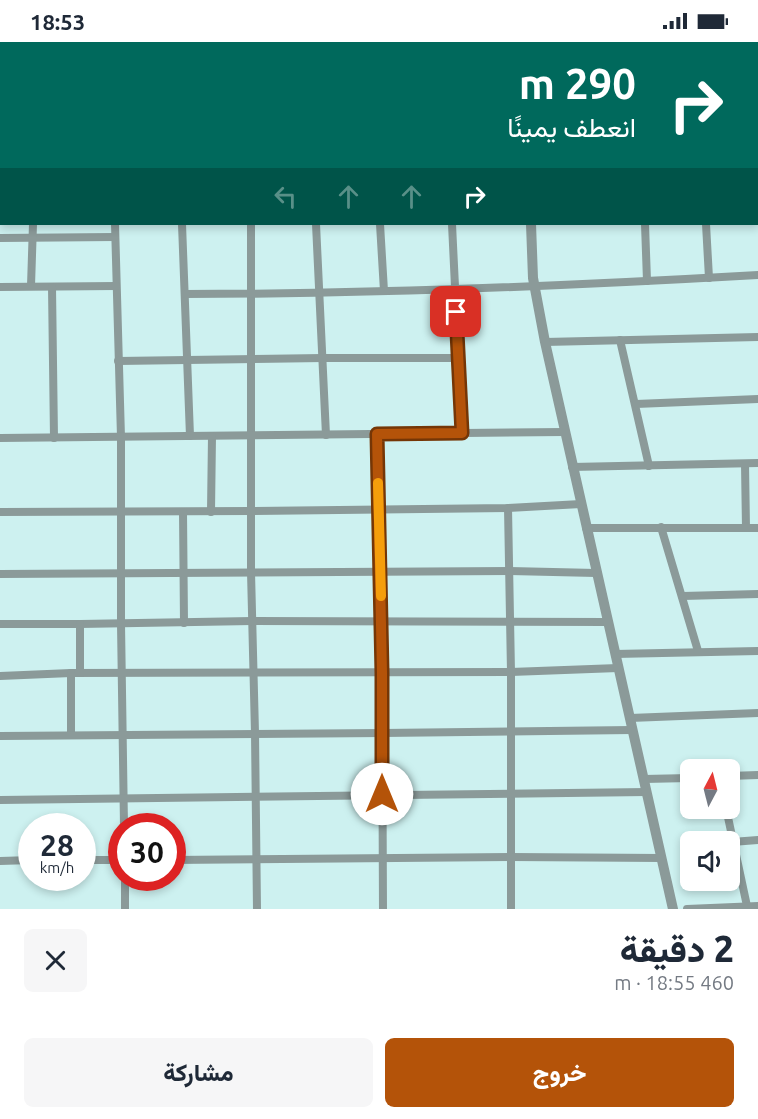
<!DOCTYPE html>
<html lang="ar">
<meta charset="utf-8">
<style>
body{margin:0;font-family:Ubuntu,Vazirmatn,sans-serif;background:#f6f6f7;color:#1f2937;direction:rtl;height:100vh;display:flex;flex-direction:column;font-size:22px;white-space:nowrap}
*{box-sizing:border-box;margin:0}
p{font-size:20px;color:#747a83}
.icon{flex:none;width:33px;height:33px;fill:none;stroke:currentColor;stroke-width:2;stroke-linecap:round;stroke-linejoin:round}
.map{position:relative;height:867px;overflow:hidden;direction:ltr}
.panel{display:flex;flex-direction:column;background:#fff;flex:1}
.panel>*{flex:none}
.banner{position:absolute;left:0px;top:0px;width:759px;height:183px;box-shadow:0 3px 9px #0003;direction:rtl;background:#00695c;color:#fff;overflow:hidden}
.needle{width:39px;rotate:7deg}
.controls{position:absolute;left:680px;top:717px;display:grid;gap:12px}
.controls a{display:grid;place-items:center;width:60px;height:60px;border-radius:9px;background:#fff;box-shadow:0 3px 9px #0003;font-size:30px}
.speed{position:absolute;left:18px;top:771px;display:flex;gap:12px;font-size:30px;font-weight:700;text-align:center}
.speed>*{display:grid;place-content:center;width:78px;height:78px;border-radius:50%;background:#fff;box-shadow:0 3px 9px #0003;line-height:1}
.speed small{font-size:15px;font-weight:400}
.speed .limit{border:9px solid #d22;background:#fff;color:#111}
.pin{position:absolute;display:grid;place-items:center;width:51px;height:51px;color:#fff;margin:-26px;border-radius:12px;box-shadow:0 3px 9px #0006}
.me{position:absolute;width:66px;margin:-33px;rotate:0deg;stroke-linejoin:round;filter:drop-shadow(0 0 4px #0008)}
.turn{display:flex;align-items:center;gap:21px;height:126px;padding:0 24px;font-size:27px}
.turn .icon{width:78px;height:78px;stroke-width:2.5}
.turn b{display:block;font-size:42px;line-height:51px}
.lanes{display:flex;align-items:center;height:57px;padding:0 24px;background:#0003;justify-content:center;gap:30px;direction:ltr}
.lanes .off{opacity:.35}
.round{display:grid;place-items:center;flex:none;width:63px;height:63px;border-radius:9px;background:#f6f6f7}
.headline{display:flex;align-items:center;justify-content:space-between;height:102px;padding:0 24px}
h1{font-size:36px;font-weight:800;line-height:45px}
.button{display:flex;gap:12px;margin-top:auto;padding:12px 24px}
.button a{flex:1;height:69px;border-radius:9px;background:#b45309;color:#fff;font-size:24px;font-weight:800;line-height:69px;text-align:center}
.button a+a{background:#f6f6f7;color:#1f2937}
.status{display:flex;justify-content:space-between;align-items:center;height:42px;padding:0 30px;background:#fff;direction:ltr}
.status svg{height:16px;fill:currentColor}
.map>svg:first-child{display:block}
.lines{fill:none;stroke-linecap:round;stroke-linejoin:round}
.minor{stroke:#8b9a99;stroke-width:8}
.tertiary{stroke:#8b9a99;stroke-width:10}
.route-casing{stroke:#753606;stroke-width:15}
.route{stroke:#b45309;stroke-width:10}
.slow{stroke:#f59e0b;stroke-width:10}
</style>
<div class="status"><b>18:53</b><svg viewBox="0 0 49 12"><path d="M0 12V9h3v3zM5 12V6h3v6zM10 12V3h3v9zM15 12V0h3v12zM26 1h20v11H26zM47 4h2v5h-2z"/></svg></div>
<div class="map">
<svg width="758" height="867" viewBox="0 0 758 867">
<rect width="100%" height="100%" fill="#cdf1f0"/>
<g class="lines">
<!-- minor -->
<g class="minor">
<polyline points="194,0 194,2"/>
<polyline points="289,0 289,2"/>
<polyline points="389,0 389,2"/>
<polyline points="456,0 456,2"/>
<polyline points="603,0 603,2"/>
<polyline points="50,2 50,0"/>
<polyline points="552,2 552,0"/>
<polyline points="0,19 2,19"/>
<polyline points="0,94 2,94"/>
<polyline points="0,172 2,172"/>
<polyline points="115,182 121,395 121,582 124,784"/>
<polyline points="182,182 190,394"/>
<polyline points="251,182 251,530 255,691 257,867"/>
<polyline points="316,182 326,393"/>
<polyline points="380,182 384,249"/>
<polyline points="452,182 462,391"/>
<polyline points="645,182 647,239"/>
<polyline points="706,182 709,236"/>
<polyline points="0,196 115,195"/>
<polyline points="31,244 33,182"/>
<polyline points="0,245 116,244"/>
<polyline points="52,245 54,396"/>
<path d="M185,252c191,0 382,-8 573,-19"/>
<polyline points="620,298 649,424"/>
<polyline points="545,300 758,295"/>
<polyline points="118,319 323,316 459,316"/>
<polyline points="636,362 758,357"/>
<polyline points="377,392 382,631 383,867"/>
<polyline points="0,396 564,390"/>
<polyline points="745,422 746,486"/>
<polyline points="572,425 758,421"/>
<polyline points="508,466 511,630 511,867"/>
<polyline points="0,470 251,469 508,466 581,462"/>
<polyline points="183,470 184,581"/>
<polyline points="211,470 212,394"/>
<polyline points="661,485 698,609"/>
<polyline points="586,486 758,486"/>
<polyline points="0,532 510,529 596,531"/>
<polyline points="683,554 758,552"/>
<polyline points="0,582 80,582 252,579 607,580"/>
<polyline points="615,612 758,609"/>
<polyline points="80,631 80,582"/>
<polyline points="0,634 71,631 511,630 618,626"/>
<polyline points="630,676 758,671"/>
<polyline points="71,693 71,631"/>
<polyline points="0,694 383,691 632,688"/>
<polyline points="729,734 758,733"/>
<polyline points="644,737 690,736"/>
<polyline points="0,758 647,750"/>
<polyline points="726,766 747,864"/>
<polyline points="732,800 758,798"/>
<polyline points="82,818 122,818"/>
<polyline points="172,818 511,815 662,816"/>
<polyline points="0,819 32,818"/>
<polyline points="125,836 125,867"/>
<polyline points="687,867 758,864"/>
</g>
<!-- tertiary -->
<polyline class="tertiary" points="531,182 533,236 545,300 673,867"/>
</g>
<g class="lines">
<!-- route casing -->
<g class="route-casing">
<polyline id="route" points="382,752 382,631 377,392 462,391 456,270"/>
</g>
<!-- route -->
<use href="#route" class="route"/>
<!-- slow -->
<polyline class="slow" points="378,441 381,554"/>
</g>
</svg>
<div class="controls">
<a><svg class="needle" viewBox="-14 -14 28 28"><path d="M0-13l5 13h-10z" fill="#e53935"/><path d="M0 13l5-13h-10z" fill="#747a83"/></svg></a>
<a><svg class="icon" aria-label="sound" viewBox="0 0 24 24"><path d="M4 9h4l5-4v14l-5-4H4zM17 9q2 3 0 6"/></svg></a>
</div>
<div class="speed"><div>28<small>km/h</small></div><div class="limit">30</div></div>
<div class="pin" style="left:456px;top:270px;background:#d93025"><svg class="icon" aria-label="arrive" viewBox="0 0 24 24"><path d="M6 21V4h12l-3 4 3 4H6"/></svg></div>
<svg class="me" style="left:382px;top:752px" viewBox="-20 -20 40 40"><circle r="19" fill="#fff"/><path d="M0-13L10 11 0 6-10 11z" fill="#b45309"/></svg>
<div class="banner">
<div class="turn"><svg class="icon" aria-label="right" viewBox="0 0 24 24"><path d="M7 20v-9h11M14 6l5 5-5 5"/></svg><div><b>290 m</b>انعطف يمينًا</div></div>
<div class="lanes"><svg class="icon off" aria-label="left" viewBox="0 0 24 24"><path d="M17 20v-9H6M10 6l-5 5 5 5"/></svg><svg class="icon off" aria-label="ahead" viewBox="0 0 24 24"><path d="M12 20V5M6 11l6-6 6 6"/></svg><svg class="icon off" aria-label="ahead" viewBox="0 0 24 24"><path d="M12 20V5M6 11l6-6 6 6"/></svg><svg class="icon" aria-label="right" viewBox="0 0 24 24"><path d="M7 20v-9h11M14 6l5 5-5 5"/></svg></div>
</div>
</div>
<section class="panel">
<div class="headline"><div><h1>2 دقيقة</h1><p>460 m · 18:55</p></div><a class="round"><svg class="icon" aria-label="close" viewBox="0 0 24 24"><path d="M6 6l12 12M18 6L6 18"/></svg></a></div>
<div class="button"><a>خروج</a><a>مشاركة</a></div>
</section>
